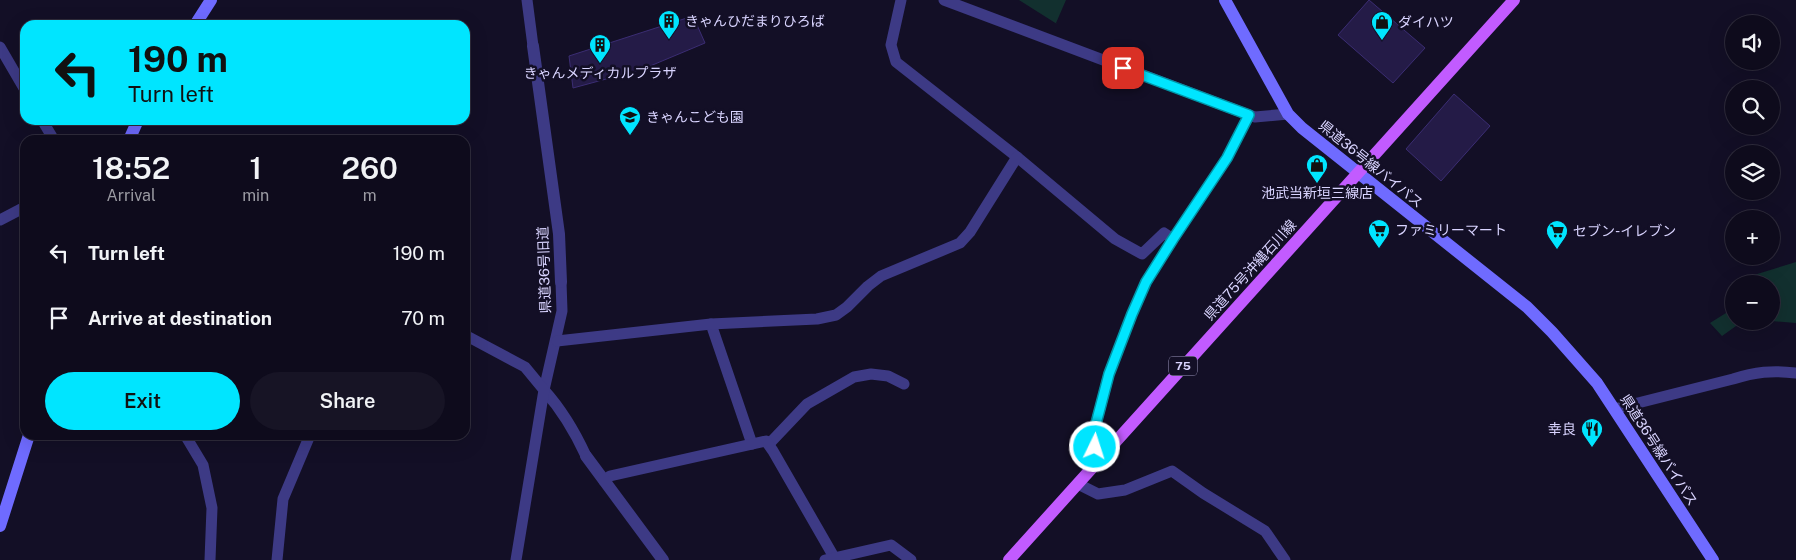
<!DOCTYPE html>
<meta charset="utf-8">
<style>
body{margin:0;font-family:"Public Sans","Noto Sans JP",sans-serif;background:#171425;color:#f1f3f6;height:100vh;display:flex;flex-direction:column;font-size:19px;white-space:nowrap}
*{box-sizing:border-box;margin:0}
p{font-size:16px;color:#9b9ba3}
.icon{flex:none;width:28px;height:28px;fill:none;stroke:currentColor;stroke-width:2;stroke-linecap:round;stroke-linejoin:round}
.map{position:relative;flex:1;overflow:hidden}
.panel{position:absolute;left:20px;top:135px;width:450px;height:305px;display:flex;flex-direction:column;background:#0e0b1c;border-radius:15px;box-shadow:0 5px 20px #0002,0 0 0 1px #2e2b3b}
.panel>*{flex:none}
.guide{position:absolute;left:20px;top:20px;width:450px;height:105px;border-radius:15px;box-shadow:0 5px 20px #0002,0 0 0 1px #2e2b3b;background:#00e5ff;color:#111;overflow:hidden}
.controls{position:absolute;left:1725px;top:15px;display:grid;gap:10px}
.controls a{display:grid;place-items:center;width:55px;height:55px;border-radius:50%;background:#0e0b1c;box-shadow:0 5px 20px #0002,0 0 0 1px #2e2b3b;font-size:25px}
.pin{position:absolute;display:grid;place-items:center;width:42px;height:42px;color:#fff;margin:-21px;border-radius:10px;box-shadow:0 2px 8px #0006}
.me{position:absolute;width:55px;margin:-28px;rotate:4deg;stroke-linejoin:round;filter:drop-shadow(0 0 4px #0008)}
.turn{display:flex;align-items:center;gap:18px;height:105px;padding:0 25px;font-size:22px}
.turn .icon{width:65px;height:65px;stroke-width:2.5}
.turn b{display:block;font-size:35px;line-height:42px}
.eta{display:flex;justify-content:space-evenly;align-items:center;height:85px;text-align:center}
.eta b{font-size:30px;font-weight:600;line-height:35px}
.action{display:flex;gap:10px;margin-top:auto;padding:10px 25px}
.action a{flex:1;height:58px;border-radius:30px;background:#00e5ff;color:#111;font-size:20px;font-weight:600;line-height:58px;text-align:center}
.action a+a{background:#171425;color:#f1f3f6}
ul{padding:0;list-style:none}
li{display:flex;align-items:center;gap:15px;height:65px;padding:0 25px}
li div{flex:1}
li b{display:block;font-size:19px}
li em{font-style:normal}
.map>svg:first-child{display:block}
.green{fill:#12302f}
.building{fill:#241b47;stroke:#3b2d73}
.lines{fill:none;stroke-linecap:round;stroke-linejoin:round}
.minor{stroke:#3d3a85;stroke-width:11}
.tertiary{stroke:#3d3a85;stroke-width:12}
.secondary{stroke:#6f6bff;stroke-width:12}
.primary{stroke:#c25bff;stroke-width:12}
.route-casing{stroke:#0095a6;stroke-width:12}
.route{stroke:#00e5ff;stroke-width:9}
.labels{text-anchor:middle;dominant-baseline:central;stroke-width:5;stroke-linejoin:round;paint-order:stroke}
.shield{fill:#130f26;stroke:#9e99be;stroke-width:1}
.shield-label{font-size:12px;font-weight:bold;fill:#d9d4ff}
.poi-label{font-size:14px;fill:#d9d4ff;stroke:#130f26;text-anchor:start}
.street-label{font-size:14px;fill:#d9d4ff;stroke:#130f26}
</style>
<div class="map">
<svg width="1796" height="560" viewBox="0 0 1796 560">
<rect width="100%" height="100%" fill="#130f26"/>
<!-- green -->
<g class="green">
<polygon points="1019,0 1066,0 1056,23 1057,24"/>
<polygon points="1796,262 1796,323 1771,321 1771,284 1741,284 1741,279"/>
<polygon points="1734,308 1734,321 1743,321 1722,336 1710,323"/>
</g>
<!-- building -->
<g class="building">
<polygon points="1369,0 1425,48 1393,83 1338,35"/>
<polygon points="693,16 705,43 643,69 573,88 569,56"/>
<polygon points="1454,94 1490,126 1441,181 1406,149"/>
</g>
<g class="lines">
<!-- minor -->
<g class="minor">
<polyline points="527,0 533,46"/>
<polyline points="901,0 891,45 896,62 1017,157 1115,239 1142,254 1164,233 1173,239"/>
<polyline points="944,0 1249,115 1255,117 1288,114"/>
<polyline points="0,47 25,90"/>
<polyline points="42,120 54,140"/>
<polyline points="0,220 25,207"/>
<path d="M561,282l1,29 -18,79c18,20 31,42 42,66"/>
<polyline points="711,324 752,444"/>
<polyline points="465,335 525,367 544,390 516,560"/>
<polyline points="557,341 711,324 817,319 836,315 847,307 868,286 881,276 960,243 970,232 1017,157"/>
<path d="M1614,409l119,-30c22,-7 39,-9 63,-6"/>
<polyline points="185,435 203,465 212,508 210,560"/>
<polyline points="769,444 807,404 854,377 871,374 888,376 904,384"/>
<polyline points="1103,455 1095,447 1093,435 1109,374 1132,314 1146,282 1173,239 1227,158 1249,115"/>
<polyline points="604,481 610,476 766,441 773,451 834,557"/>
<polyline points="1078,484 1098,494 1125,490 1172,471 1203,493 1265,531 1285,560"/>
<polyline points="277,560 283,499 310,435"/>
<polyline points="825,560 891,545 911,560"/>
</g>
<!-- tertiary -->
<g class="tertiary">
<polyline points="533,46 559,234 561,282"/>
<polyline points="586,456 663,560"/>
</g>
<!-- secondary -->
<g class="secondary">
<polyline points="1225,0 1288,114 1302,128 1527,307 1552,332 1597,383 1713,560"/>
<polyline points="195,25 211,0"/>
<polyline points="129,140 138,120"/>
<polyline points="0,526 29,435"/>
</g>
<!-- primary -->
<polyline class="primary" points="1009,560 1514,0"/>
</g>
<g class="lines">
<!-- route casing -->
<g class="route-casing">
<polyline id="route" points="1095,447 1093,435 1109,374 1132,314 1146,282 1173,239 1227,158 1249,115 1123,68"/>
</g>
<!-- route -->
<use href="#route" class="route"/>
</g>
<!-- icons -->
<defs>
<g id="building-pin" transform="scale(1.125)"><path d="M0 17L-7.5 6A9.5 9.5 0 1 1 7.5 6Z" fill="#00e5ff" stroke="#130f26"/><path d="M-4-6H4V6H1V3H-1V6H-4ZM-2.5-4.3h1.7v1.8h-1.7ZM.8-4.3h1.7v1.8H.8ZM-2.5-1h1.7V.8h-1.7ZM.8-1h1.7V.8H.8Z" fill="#111"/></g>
<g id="shop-pin" transform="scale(1.125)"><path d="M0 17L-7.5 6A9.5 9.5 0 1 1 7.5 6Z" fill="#00e5ff" stroke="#130f26"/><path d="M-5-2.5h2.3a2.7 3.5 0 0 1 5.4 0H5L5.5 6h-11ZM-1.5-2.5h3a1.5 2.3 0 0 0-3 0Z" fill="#111"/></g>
<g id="school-pin" transform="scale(1.125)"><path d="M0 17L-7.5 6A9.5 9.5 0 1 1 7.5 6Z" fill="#00e5ff" stroke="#130f26"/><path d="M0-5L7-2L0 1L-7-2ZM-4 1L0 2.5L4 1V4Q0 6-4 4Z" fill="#111"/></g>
<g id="supermarket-pin" transform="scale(1.125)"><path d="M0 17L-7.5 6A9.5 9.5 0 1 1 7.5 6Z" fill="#00e5ff" stroke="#130f26"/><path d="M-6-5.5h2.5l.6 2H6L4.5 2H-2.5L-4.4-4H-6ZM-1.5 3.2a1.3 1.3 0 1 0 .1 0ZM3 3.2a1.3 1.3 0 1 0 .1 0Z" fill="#111"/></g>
<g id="restaurant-pin" transform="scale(1.125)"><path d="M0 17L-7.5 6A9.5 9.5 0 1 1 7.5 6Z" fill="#00e5ff" stroke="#130f26"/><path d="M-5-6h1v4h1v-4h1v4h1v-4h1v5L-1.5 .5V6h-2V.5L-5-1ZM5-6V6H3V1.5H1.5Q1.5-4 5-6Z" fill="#111"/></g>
</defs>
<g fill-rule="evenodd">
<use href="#building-pin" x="669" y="21"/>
<use href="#shop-pin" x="1382" y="22"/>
<use href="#building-pin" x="600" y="45"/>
<use href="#school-pin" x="630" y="117"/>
<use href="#shop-pin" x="1317" y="165"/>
<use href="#supermarket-pin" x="1379" y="230"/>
<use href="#supermarket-pin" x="1557" y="231"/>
<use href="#restaurant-pin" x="1592" y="429"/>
</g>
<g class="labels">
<!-- shield labels -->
<rect class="shield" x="1169" y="356.5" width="28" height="19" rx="4"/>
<g class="shield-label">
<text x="1183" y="366">75</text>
</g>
<!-- poi labels -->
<g class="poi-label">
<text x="685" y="21">きゃんひだまりひろば</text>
<text x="1398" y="22">ダイハツ</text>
<text x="600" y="73" text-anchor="middle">きゃんメディカルプラザ</text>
<text x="646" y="117">きゃんこども園</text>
<text x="1317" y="193" text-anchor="middle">池武当新垣三線店</text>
<text x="1395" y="230">ファミリーマート</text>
<text x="1573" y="231">セブン-イレブン</text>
<text x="1576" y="429" text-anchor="end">幸良</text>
</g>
<!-- street labels -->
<g class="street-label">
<text transform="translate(1371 164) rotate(39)">県道36号線バイパス</text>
<text transform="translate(544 270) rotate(-92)">県道36号旧道</text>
<text transform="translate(1250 270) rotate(-48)">県道75号沖縄石川線</text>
<text transform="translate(1659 450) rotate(57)">県道36号線バイパス</text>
</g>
</g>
</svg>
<div class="controls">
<a><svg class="icon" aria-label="sound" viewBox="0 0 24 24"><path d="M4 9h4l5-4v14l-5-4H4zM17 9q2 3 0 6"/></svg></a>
<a><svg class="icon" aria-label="search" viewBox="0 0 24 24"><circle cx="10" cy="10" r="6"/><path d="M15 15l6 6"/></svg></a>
<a><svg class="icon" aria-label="layers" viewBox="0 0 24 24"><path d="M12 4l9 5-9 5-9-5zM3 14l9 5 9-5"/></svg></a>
<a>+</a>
<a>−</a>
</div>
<div class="pin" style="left:1123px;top:68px;background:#d93025"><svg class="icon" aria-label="arrive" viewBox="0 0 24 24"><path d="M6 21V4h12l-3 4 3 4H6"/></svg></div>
<svg class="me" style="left:1095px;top:447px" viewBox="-20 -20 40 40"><circle r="17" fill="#00e5ff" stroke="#fff" stroke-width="3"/><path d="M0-11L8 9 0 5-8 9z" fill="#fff"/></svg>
<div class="guide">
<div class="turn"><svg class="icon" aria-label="left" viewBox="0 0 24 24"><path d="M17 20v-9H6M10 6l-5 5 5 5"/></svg><div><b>190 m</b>Turn left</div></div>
</div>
<section class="panel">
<div class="eta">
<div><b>18:52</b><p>Arrival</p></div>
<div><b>1</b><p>min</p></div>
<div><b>260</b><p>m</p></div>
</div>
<ul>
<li><svg class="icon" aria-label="left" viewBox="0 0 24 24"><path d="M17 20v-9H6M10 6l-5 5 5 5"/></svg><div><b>Turn left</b></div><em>190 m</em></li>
<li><svg class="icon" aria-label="arrive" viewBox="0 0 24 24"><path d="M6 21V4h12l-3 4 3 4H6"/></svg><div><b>Arrive at destination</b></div><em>70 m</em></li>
</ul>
<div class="action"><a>Exit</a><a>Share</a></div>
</section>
</div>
